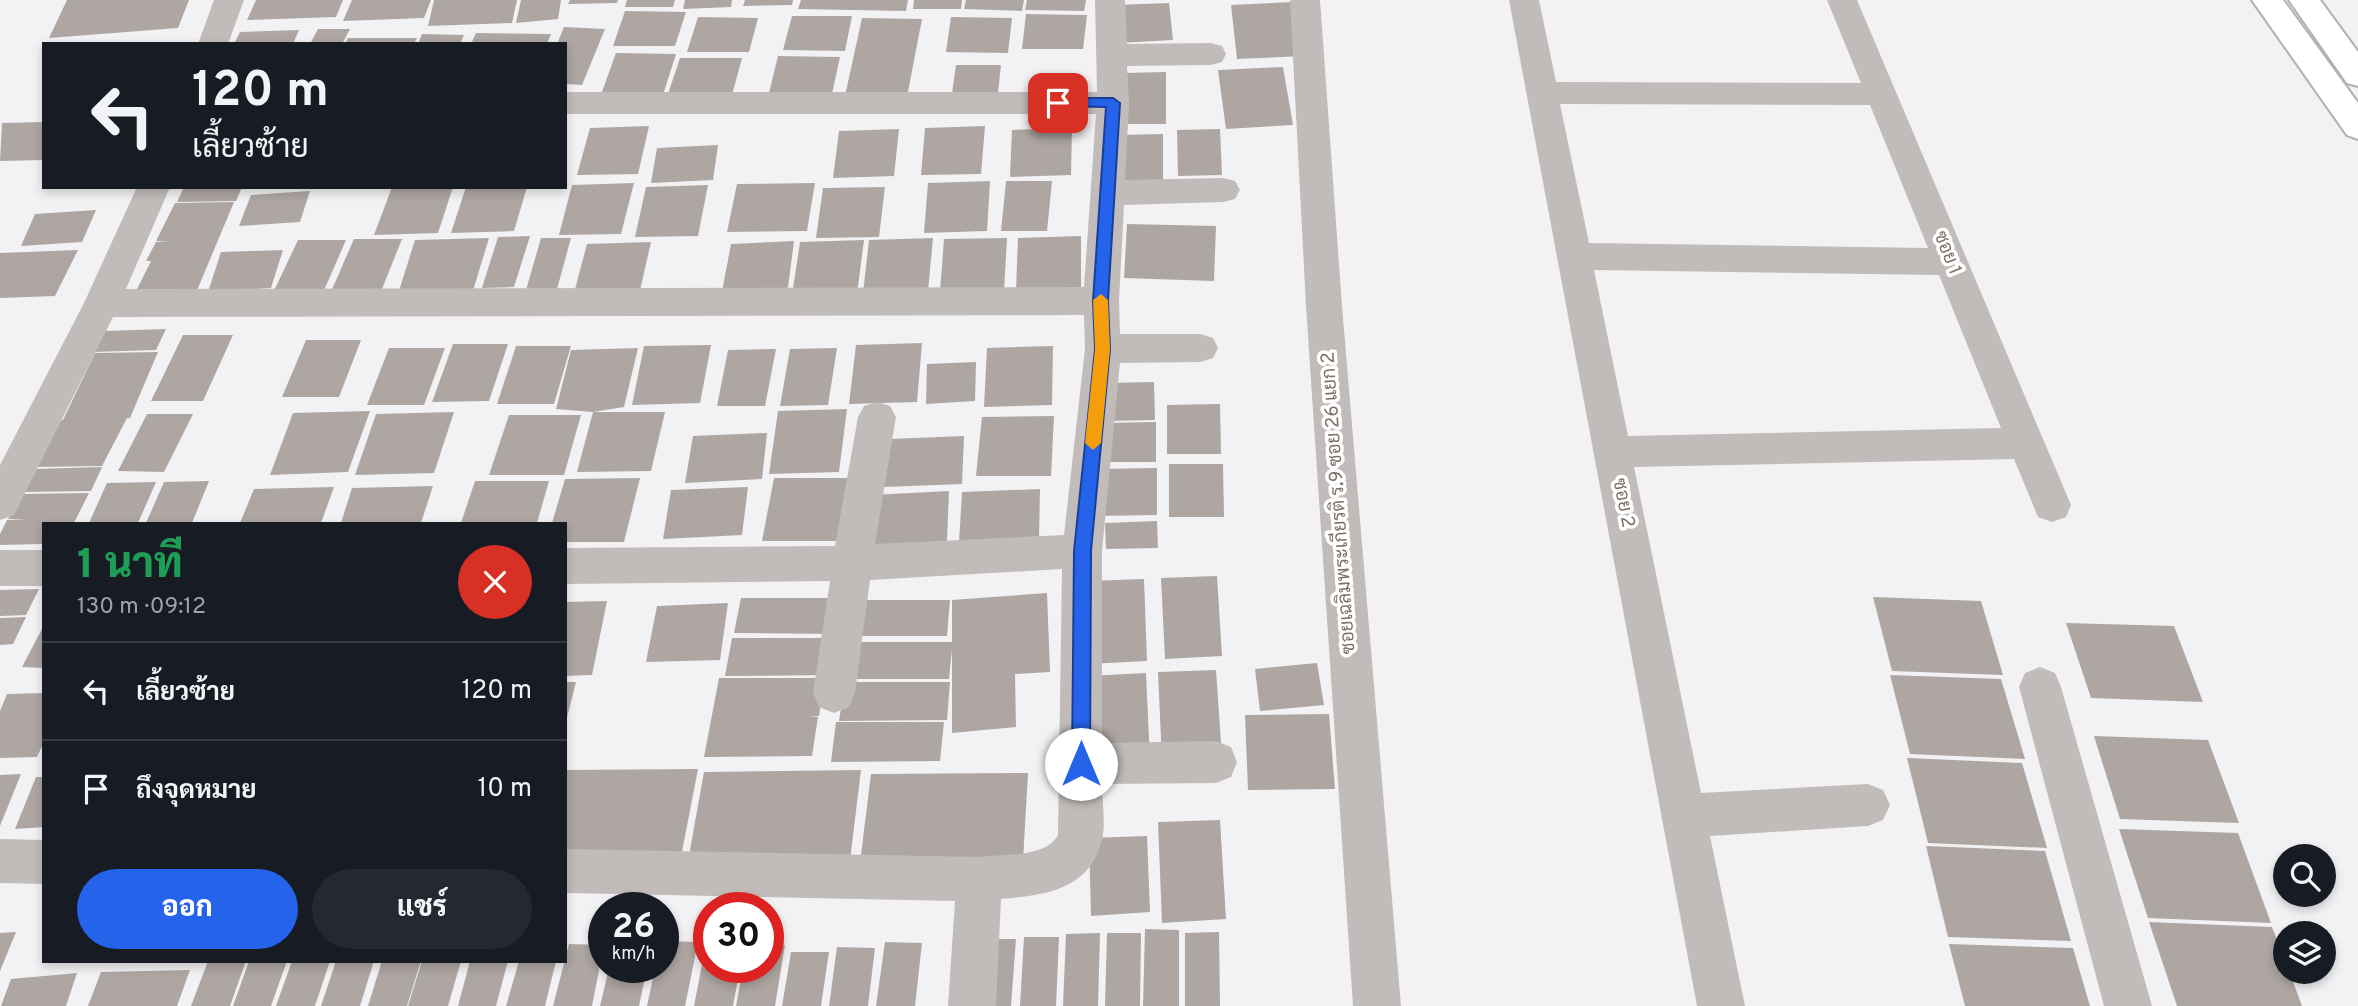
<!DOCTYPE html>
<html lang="th">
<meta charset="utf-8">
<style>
body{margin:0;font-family:Overpass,Sarabun,sans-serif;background:#242831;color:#f1f3f6;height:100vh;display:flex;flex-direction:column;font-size:26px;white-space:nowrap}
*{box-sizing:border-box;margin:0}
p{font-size:23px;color:#9ea1a6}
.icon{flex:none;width:38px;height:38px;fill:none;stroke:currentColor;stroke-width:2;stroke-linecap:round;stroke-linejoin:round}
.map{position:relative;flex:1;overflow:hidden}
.panel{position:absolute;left:42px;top:522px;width:525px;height:441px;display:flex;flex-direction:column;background:#171b24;border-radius:0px;box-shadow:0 4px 10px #0003}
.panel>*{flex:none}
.guide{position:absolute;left:42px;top:42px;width:525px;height:147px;border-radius:0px;box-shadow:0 4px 10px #0003;background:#171b24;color:#f1f3f6;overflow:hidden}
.tools{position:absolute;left:2273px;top:844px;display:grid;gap:14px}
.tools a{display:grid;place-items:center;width:63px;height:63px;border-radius:50%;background:#171b24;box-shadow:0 4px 10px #0003;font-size:35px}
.speed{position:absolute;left:588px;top:892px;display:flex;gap:14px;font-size:35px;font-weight:700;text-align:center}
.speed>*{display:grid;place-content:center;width:91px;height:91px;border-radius:50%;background:#171b24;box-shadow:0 4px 10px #0003;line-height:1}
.speed small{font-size:18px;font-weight:400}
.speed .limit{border:10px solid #d22;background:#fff;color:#111}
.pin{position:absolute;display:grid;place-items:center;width:60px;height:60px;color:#fff;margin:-30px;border-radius:14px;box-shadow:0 4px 10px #0006}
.me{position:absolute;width:77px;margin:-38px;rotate:0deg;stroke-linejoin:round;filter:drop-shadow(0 0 5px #0008)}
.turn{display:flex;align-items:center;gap:24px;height:147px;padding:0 35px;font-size:32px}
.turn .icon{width:91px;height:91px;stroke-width:2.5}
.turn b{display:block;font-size:49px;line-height:60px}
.round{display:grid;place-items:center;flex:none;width:74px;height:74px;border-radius:37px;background:#242831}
.headline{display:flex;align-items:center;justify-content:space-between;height:119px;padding:0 35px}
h1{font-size:42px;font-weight:800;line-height:52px;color:#1e9e55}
.action{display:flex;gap:14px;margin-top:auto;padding:14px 35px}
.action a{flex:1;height:80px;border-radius:42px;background:#2563eb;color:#fff;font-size:28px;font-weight:800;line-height:80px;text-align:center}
.action a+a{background:#242831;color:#f1f3f6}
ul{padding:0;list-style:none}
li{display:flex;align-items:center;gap:21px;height:98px;padding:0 35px;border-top:2px solid #363941}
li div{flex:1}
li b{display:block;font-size:26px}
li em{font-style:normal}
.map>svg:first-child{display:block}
.building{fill:#aea6a2}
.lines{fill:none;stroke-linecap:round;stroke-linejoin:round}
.secondary-casing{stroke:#b6b0ac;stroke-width:4}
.minor{fill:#c1bcba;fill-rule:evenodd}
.secondary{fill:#fff;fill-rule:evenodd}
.route{fill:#2563eb;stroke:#184099;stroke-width:2}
.slow{fill:#f59e0b}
.labels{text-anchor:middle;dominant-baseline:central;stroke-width:7;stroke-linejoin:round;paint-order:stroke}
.street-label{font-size:19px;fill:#7f7067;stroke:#fff}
</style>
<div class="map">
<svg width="2358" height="1006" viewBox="0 0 2358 1006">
<rect width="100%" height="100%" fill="#f2f2f5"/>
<!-- building -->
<g class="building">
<polygon points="67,0 189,0 178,28 49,38"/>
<polygon points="256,0 343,0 336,17 247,20"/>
<polygon points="352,0 431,0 424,18 343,21"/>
<polygon points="434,0 517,0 512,23 428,26"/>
<polygon points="521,0 561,0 558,19 516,23"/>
<polygon points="570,0 618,0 617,3 568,4"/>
<polygon points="627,0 675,0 673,7 625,7"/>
<polygon points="685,0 732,0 731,7 683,9"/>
<polygon points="745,0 793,0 792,5 743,6"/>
<polygon points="801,0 908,0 906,11 798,9"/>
<polygon points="914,0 962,0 961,9 913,9"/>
<polygon points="966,0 1024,0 1022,11 964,9"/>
<polygon points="1027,0 1086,0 1084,11 1025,10"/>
<polygon points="1293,2 1303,56 1237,59 1231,5"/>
<polygon points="1169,3 1173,40 1118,43 1116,5"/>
<polygon points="625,11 686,12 675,46 613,46"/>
<polygon points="1026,14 1087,15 1083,49 1022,49"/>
<polygon points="792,16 852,16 845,51 783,50"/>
<polygon points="698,17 758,18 749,52 687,52"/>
<polygon points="951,17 1012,18 1008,53 946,52"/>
<polygon points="862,18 922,19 907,97 845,96"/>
<polygon points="564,27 605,29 582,85 565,84 565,44 557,44"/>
<polygon points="318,29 350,29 342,44 310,44"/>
<polygon points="299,30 293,44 234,44 240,32"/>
<polygon points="476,33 551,34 547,44 471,44"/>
<polygon points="422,34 464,35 460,44 418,44"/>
<polygon points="348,38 417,38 414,44 345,44"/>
<polygon points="616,53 676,54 661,101 599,100"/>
<polygon points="778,56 840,57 832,94 769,93"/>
<polygon points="680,58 742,58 732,95 668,94"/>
<polygon points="956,65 1001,65 998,93 952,93"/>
<polygon points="1283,67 1293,125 1226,129 1218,70"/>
<polygon points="1166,72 1166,124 1125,124 1125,73"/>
<polygon points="44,122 44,160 0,161 2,123"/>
<polygon points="649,126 638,174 577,175 590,128"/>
<polygon points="985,126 981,174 921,175 925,128"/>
<polygon points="1072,128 1071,175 1010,177 1012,130"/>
<polygon points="899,129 894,176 833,178 839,131"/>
<polygon points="1220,129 1222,175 1178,176 1177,130"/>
<polygon points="1163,134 1163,180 1119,181 1119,135"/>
<polygon points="718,145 713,180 651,183 657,148"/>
<polygon points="990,181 987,231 924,233 928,183"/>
<polygon points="1006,181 1052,181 1047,231 1001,231"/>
<polygon points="634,183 621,234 559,235 572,185"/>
<polygon points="815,183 807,231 727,232 737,184"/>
<polygon points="708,185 698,236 635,237 646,187"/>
<polygon points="184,187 242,187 236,201 177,202"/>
<polygon points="392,187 453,187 438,233 374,235"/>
<polygon points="466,187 527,187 514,231 451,233"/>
<polygon points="885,187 879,237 816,238 823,188"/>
<polygon points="310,191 300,222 239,226 251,195"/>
<polygon points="234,202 193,300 131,301 151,261 146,261 156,242 169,242 156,241 175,203"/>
<polygon points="96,210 82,242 21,246 35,214"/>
<polygon points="1127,224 1216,226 1214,281 1124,278"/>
<polygon points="530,236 514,287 482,288 498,237"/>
<polygon points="1081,236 1081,290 1016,291 1018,238"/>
<polygon points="489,238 472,294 397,297 415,240"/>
<polygon points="541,238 571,238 557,289 526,290"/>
<polygon points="933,238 928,291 863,293 869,240"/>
<polygon points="1007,238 1004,291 940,292 944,239"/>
<polygon points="354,239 402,239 380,294 330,294"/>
<polygon points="298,240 346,240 322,295 272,295"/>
<polygon points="864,240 857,294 792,295 800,242"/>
<polygon points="794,241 787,295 721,297 731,244"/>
<polygon points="651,242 639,295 573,297 587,244"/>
<polygon points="78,250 55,296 0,298 0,253"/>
<polygon points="283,250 271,288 208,292 221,252"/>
<polygon points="166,329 156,350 92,352 103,331"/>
<polygon points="183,335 233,335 203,401 151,401"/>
<polygon points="306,340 361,340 339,397 282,397"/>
<polygon points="922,343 917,402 849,404 856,345"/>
<polygon points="453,344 508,344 489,401 432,402"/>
<polygon points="711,345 700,403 632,405 644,346"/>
<polygon points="516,346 571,346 554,404 497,404"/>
<polygon points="1053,346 1052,405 984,407 987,348"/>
<polygon points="389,348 445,348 424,405 367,405"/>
<polygon points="638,348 624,407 593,412 665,412 651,471 577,472 593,412 556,409 571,350"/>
<polygon points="837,348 828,405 780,406 790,349"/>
<polygon points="776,349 765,406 717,406 728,350"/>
<polygon points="158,352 130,418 127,418 102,466 34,467 61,420 63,420 95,353"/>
<polygon points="976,362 975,401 926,404 927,364"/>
<polygon points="1154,382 1155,420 1103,421 1104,383"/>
<polygon points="1220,404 1221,454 1167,454 1167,405"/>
<polygon points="847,409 839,472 769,474 778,411"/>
<polygon points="370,411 348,472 270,475 293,413"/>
<polygon points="454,412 434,473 355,475 376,414"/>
<polygon points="147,414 193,414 164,472 118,471"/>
<polygon points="509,415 581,415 564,475 489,475"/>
<polygon points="1054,416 1051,476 976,476 982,417"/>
<polygon points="1156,422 1156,462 1104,462 1104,423"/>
<polygon points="767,433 762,479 685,483 693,436"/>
<polygon points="964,436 962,484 884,487 889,439"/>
<polygon points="1169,464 1223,464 1224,517 1169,517"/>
<polygon points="102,467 91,491 22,492 34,469"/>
<polygon points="1157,468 1157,515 1095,516 1096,469"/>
<polygon points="640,478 624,542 565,542 565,523 552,523 565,479"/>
<polygon points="774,478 849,478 839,541 762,541"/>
<polygon points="209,481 192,523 146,523 164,482"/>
<polygon points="475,481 549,481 537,523 461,523"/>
<polygon points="156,482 138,523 89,523 107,483"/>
<polygon points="433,486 421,523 341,523 352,488"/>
<polygon points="334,487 321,523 240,523 254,489"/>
<polygon points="748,487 742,535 663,539 671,490"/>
<polygon points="1040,489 1039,539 959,543 962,492"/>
<polygon points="949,491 947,542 867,546 871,495"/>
<polygon points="89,493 74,523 44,523 44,544 0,545 0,534 7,520 27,520 8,519 20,494"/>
<polygon points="1157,521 1158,548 1106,549 1105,523"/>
<polygon points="1217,576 1222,656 1165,659 1161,578"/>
<polygon points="1144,579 1147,661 1088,664 1088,581"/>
<polygon points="39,589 26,615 0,616 0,590"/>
<polygon points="1047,593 1050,672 1015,674 1016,727 952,733 952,649 949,679 844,679 849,642 952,642 952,600"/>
<polygon points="1873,597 1981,601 2003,675 1892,671"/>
<polygon points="741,598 843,598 838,634 734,633"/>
<polygon points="848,600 950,600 947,636 843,636"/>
<polygon points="607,601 592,675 565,676 565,602"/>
<polygon points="728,603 720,660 646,662 657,606"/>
<polygon points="26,617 13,644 0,645 0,618"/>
<polygon points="2066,623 2174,626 2203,702 2091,698"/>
<polygon points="44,625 44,668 22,667"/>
<polygon points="732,638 836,638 830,675 725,676"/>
<polygon points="1317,663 1324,705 1260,711 1255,669"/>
<polygon points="1216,670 1222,757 1162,761 1158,672"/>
<polygon points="1146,673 1150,761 1089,764 1088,676"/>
<polygon points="1890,675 2001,679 2025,759 1910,754"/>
<polygon points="719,678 825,678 819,716 810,716 818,717 812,756 704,757"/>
<polygon points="565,682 576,682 566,721 565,721"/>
<polygon points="845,682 950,682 947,720 839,721"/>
<polygon points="44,693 44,742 37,757 0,758 0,711 7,694"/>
<polygon points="1329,714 1335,789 1248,790 1245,715"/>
<polygon points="836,722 944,722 940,761 831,762"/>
<polygon points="2094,736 2208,740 2239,823 2120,819"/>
<polygon points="1907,758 2022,763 2047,848 1928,843"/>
<polygon points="698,769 681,857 565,858 565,770"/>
<polygon points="861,770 850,860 688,861 704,772"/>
<polygon points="1028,773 1023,861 860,863 871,774"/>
<polygon points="21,774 0,826 0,775"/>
<polygon points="36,777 44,777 44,827 15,829"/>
<polygon points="1220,820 1226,919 1162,923 1158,822"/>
<polygon points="2119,829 2238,833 2271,923 2148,918"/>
<polygon points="1147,836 1150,912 1091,916 1089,838"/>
<polygon points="1926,846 2045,851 2071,941 1948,937"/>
<polygon points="2149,922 2272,927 2286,963 2286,971 2289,971 2302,1006 2177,1006"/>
<polygon points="1145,929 1179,930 1179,1006 1143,1006"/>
<polygon points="16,932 0,971 0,933"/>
<polygon points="1219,932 1220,1006 1185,1006 1185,933"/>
<polygon points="1100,933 1098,1006 1063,1006 1066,934"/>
<polygon points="1107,933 1141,933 1140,1006 1105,1006"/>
<polygon points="1024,937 1059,937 1056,1006 1020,1006"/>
<polygon points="982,939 1016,939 1011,1006 976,1006"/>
<polygon points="663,941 698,942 685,1006 647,1006 655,968 663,968"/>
<polygon points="885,942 922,943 915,1006 876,1006"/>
<polygon points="569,944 604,945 592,1006 553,1006"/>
<polygon points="706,944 709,944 709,968 740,968 733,1006 694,1006"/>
<polygon points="768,944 785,945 775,1006 736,1006 743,968 768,968"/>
<polygon points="1949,944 2073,948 2090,1006 1965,1006"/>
<polygon points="837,947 875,948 868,1006 829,1006"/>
<polygon points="791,952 829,952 821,1006 782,1006"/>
<polygon points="208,961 246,961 230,1006 191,1006"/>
<polygon points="249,961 287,961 271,1006 233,1006"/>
<polygon points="292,961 330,961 315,1006 276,1006"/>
<polygon points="336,961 374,961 360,1006 321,1006"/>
<polygon points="382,961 421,961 407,1006 368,1006"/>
<polygon points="422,961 461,961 448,1006 408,1006"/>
<polygon points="470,961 508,961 496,1006 458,1006"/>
<polygon points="519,961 556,961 545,1006 506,1006"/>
<polygon points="609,968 647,968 639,1006 600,1006"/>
<polygon points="190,970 177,1006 88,1006 101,972"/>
<polygon points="77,973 66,1006 1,1006 11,979"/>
</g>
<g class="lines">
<!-- secondary casing -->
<g class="secondary-casing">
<g id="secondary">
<polygon points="2252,0 2283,0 2358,103 2358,139 2347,135"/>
<polygon points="2289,0 2320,0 2358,52 2358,86 2347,83"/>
</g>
</g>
<!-- minor -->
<g class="minor">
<polygon points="214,0 244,0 228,44 198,44"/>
<path d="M1095,0h30l2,44 84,-1 11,3 4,8 -4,8 -11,3 -84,1 2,37 -4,77 98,-2 12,3 5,9 -5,9 -12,3 -99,3 -5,96 1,33h80l13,4 5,10 -5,10 -13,4 -80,1 -18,188v192l114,-2 15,6 6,15 -6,15 -15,6 -114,1c0,18 4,39 0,56 -13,51 -58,55 -101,59l-5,107h-48l7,-105 -390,-8v-44l414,8c23,-3 67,1 79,-22l4,-266 -192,11 -15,113 -6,14 -15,6 -15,-6 -6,-14 17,-112 -265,3v-36l270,-2 23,-129 6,-11 13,-4 13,4 6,11 -21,127 189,-9 21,-186 -1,-34 -971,2 -99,198 -14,5v-55l84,-162 53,-116h33l-44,102 958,-2 12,-173h-531v-22h532z"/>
<polygon points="1290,0 1320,0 1342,306 1401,1006 1353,1006 1306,306"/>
<path d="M1509,0h30l17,82 305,1 -34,-83h30l214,505 -5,12 -14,5 -14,-5 -24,-58 -380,8 67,326 167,-9 15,6 7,15 -7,15 -15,6 -158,10 35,170h-48zM1560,104l310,1 58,143 -339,-5zM1594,270l345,5 62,153 -373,8z"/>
<rect x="0" y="550" width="44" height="36"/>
<polygon points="2040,667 2055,673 2061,687 2152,1006 2104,1006 2019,687 2025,673"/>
<polygon points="0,839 44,840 44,884 0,883"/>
</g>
<!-- secondary -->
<use href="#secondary" class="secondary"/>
</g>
<!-- route -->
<polygon class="route" points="1058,98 1113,98 1120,103 1108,301 1110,349 1091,551 1090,764 1088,770 1081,772 1075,770 1072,764 1074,551 1095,349 1093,301 1106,107 1054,106 1054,99"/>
<!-- slow -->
<polygon class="slow" points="1101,294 1108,300 1110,349 1101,443 1093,450 1085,443 1095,349 1093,300"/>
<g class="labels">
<!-- street labels -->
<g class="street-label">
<text transform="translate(1947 253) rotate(68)">ซอย 1</text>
<text transform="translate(1339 503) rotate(-94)">ซอยเฉลิมพระเกียรติ ร.9 ซอย 26 แยก 2</text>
<text transform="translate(1623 503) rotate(79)">ซอย 2</text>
</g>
</g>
</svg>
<div class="tools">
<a><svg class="icon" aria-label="search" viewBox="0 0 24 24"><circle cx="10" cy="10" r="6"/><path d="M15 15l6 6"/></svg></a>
<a><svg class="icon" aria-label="layers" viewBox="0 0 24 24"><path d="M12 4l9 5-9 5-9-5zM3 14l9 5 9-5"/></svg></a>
</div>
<div class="speed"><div>26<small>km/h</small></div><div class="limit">30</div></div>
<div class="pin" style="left:1058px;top:103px;background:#d93025"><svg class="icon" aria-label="arrive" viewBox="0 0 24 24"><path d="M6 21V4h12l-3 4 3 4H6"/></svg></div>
<svg class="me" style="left:1081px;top:764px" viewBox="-20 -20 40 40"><circle r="19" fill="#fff"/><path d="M0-13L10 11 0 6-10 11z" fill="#2563eb"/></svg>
<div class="guide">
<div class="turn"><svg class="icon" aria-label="left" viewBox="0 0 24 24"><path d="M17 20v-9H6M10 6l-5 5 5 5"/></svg><div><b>120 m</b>เลี้ยวซ้าย</div></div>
</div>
<section class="panel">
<div class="headline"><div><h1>1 นาที</h1><p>130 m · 09:12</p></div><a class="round" style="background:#d93025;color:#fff"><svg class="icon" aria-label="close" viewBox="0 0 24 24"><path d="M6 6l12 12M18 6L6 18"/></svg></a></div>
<ul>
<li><svg class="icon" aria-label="left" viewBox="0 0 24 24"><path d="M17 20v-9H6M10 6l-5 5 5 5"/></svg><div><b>เลี้ยวซ้าย</b></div><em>120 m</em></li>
<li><svg class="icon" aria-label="arrive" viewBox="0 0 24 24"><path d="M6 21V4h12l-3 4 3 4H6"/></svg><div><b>ถึงจุดหมาย</b></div><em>10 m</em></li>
</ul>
<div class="action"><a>ออก</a><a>แชร์</a></div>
</section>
</div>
